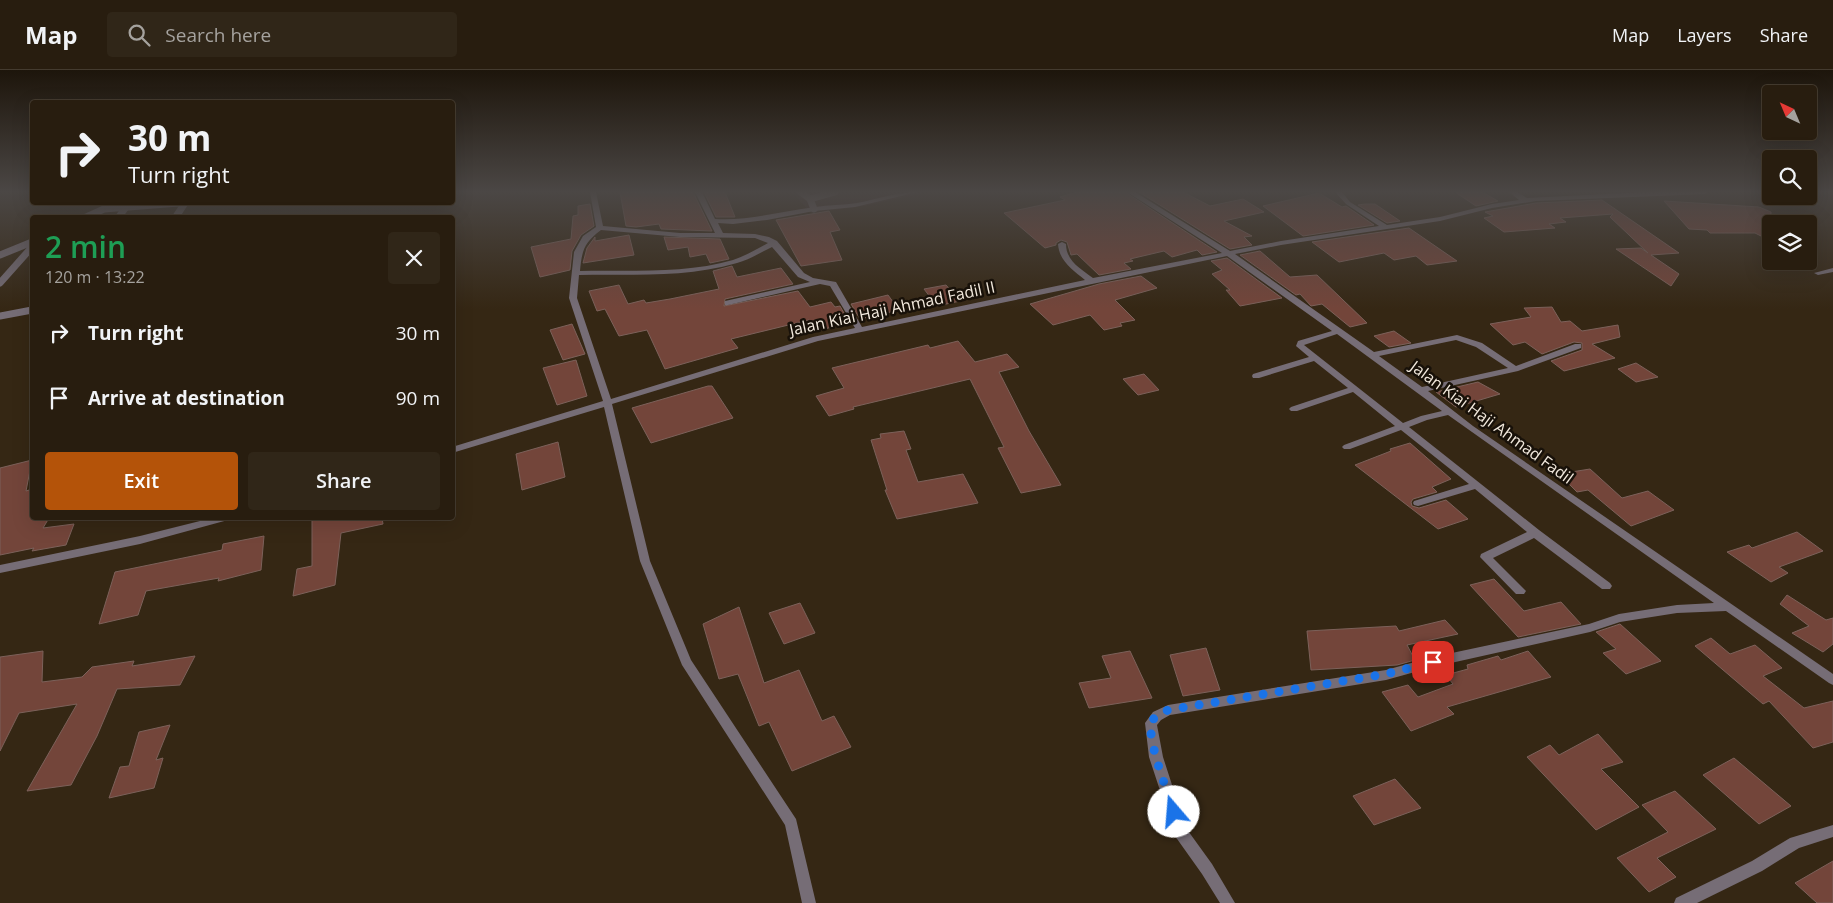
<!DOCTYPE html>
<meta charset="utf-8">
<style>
body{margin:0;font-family:"Open Sans",sans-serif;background:#302618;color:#f1f3f6;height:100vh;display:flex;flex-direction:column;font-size:19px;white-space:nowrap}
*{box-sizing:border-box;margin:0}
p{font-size:16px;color:#a5a29e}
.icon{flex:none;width:28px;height:28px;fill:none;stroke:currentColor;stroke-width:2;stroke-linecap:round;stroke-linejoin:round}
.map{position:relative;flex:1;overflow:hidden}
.sheet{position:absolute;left:30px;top:145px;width:425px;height:305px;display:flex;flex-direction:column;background:#281d0f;border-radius:5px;box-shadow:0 5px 20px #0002,0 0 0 1px #443b2f}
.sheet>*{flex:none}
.top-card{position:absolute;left:30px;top:30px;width:425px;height:105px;border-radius:5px;box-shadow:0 5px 20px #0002,0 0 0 1px #443b2f;background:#281d0f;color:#f1f3f6;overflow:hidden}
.needle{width:32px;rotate:316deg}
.buttons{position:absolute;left:1762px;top:15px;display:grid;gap:10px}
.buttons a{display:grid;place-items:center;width:55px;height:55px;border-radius:5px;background:#281d0f;box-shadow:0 5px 20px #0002,0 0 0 1px #443b2f;font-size:25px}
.pin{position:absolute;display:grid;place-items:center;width:42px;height:42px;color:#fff;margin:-21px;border-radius:10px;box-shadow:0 2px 8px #0006}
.me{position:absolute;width:55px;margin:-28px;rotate:342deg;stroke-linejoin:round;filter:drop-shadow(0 0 4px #0008)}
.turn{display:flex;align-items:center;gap:18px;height:105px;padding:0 15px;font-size:22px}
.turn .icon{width:65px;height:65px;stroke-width:2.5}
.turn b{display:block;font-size:35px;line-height:42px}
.round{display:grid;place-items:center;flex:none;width:52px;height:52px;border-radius:5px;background:#302618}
.summary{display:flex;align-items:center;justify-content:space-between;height:85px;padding:0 15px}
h1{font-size:30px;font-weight:600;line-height:38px;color:#1e9e55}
.button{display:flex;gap:10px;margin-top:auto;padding:10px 15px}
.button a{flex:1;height:58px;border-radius:5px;background:#b45309;color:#fff;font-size:20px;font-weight:600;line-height:58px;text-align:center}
.button a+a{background:#302618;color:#f1f3f6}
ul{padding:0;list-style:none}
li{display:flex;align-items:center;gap:15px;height:65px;padding:0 15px}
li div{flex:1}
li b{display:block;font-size:19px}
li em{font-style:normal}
header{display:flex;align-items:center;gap:30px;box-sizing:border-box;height:70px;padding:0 25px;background:#281d0f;border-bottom:1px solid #443b2f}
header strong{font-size:24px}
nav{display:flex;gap:28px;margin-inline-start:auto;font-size:18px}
.search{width:350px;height:45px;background:#302618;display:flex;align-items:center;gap:12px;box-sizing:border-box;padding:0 18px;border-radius:5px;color:#a5a29e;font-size:19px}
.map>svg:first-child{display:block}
.education{fill:#3f2d26}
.building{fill:#73453a;stroke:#7c615a}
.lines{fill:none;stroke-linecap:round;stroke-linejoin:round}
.service{stroke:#766d76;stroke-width:7}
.minor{fill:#766d76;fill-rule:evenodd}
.route{stroke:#1a73e8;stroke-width:9;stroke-dasharray:0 16.2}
.labels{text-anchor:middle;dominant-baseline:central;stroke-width:5;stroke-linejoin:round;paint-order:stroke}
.street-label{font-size:16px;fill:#f2e9dd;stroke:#181109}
</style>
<header>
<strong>Map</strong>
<div class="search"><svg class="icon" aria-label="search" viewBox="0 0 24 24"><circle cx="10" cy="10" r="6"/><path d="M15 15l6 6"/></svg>Search here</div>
<nav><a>Map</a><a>Layers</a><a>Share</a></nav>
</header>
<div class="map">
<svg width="1833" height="833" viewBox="0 0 1833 833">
<rect width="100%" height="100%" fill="#352714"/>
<!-- education -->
<polygon class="education" points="792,122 927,122 864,136 811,143"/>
<!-- building -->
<g class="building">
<polygon points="620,122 693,122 712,161 661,159 659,154 636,157 626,156"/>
<polygon points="704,122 725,122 735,147 716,147"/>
<polygon points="1077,122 1125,122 1217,182 1202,185 1197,180 1172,187 1164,181 1130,189 1133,191 1124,193 1131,199 1099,205 1077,184 1071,185 1067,172 1061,170 1056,173 1056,175 1045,178 1004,143 1065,130 1060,127"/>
<polygon points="1139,122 1183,122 1210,136 1243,129 1264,142 1224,151 1252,166 1244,167 1252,175 1230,179"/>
<polygon points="1455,122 1482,122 1498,131 1476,136"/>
<polygon points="1319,123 1342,137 1346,136 1374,155 1303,166 1263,136"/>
<polygon points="1602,130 1679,183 1651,185 1679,204 1671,216 1616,179 1641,178 1648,183 1610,147 1613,144 1560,148 1566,152 1549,154 1555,158 1504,162 1484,148 1493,146 1485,142 1536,133"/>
<polygon points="1664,131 1759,137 1771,142 1771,171 1755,163 1710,163 1707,160 1689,159"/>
<polygon points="590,134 594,156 581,165 572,181 570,200 540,207 531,177 571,169 573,146 578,145 578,136"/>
<polygon points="1365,134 1375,134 1400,151 1387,153 1358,135"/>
<polygon points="829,141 840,160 830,162 842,190 801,196 776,150"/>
<polygon points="1409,158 1457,191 1427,195 1416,186 1394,190 1384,183 1339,192 1312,172"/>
<polygon points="629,165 634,185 583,193 587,178 595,167 595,171"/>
<polygon points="664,167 720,169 729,189 710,193 706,184 690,187 688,177 668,180"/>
<polygon points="1260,181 1290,207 1317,205 1367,253 1350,257 1322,234 1311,236 1300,224 1296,225 1240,185"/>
<polygon points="1227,188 1282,228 1240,236 1226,220 1230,220 1212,204 1222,200 1211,191"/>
<polygon points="732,196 737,207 781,198 793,214 725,229 724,236 798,221 810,237 831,232 835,237 840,236 849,252 818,261 809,250 731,269 738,278 665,299 647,260 619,266 605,239 597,241 589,221 619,215 628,234 644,230 646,233 670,229 719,219 713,201"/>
<polygon points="1141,206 1157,218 1115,230 1135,250 1120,253 1122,256 1104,260 1090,245 1053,255 1030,234 1099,214"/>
<polygon points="946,215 960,231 937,236 924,219"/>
<polygon points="888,225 899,240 860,249 851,234"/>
<polygon points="1552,237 1561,252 1570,251 1582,261 1618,255 1620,267 1592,274 1615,288 1564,301 1551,291 1582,280 1582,273 1574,272 1542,284 1525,272 1513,275 1490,254 1531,247 1524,238"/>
<polygon points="572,254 585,284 563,290 550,260"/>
<polygon points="1394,261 1411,273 1389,277 1374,266"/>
<polygon points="958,271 975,292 1007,284 1019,297 999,302 1029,361 1061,415 1021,423 998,378 1004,377 970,309 853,337 854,339 829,346 816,326 844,318 832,298 928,275 930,278"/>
<polygon points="576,290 587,326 557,335 543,298"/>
<polygon points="1636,293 1658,307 1636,312 1618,299"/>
<polygon points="1144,304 1159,320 1138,325 1123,309"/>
<polygon points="1478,312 1500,324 1456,337 1436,322"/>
<polygon points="708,316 712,316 733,348 651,373 632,338"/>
<polygon points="904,361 911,379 906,380 918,412 963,404 978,433 897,449 885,420 887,420 871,370 881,368 880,364"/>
<polygon points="558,372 565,407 522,420 516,384"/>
<polygon points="1410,373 1451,409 1432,417 1437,422 1413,429 1411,432 1412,436 1419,438 1446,430 1468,449 1438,459 1355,395 1391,381 1390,379"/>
<polygon points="32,390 26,421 32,419 32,448 49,448 43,458 74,454 66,475 32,481 34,478 0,485 0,398"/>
<polygon points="1590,399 1622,428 1648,421 1674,440 1631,456 1588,420 1577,422 1559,404"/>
<polygon points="312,448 382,448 383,454 341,463 335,515 293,526 297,499 312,496"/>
<polygon points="1797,462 1823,481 1779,497 1788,503 1771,512 1727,482 1749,475 1752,478"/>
<polygon points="264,466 261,500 218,511 219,508 146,521 138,545 99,554 115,502 222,480 223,474"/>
<polygon points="1494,509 1524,541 1561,532 1581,554 1518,567 1470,515"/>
<polygon points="1787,525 1826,550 1833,548 1833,574 1823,582 1792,563 1809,556 1780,534"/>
<polygon points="800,533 815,563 784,574 769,543"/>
<polygon points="739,537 764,613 799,600 822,651 834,646 851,677 792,701 769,652 759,656 738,604 719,609 703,554"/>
<polygon points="1445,550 1458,564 1407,575 1415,590 1397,595 1311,600 1307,561 1396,556 1399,561"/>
<polygon points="1620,554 1661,591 1626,604 1603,583 1616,579 1596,562"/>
<polygon points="1711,568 1730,584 1755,575 1782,598 1763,606 1804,638 1833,631 1833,672 1813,678 1769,631 1763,634 1695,576"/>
<polygon points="1206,578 1220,620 1183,626 1170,585"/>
<polygon points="43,581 42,612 82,607 92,597 134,591 132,596 195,586 180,615 117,619 97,666 71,715 27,721 77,634 19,643 0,681 0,587"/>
<polygon points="1130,581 1152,628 1089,638 1079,613 1111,608 1102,586"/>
<polygon points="1528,581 1551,607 1447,637 1454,644 1411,661 1382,622 1408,615 1418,627 1453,614 1446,605 1468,599 1467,595 1498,586 1501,590"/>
<polygon points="170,655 156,690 163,688 154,718 109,728 120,697 129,696 139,662"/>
<polygon points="1598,664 1623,692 1601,699 1639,737 1596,760 1527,687 1550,675 1559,685"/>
<polygon points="1734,688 1791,736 1759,754 1703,705"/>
<polygon points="1395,709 1421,738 1374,755 1353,726"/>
<polygon points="1675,721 1716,759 1657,788 1676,807 1649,822 1617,788 1668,762 1642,735"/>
<polygon points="1833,791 1833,833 1817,833 1795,813"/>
</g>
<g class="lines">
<!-- service -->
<g class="service">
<polyline points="801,122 810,129 814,139"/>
<polyline points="810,129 835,122"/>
<polyline points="84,148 104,139 191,132"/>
<polyline points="118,148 126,137"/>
<polyline points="175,148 185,133"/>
<polyline points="0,185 32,172"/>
<polyline points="0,213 32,177"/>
<polyline points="0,246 32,240"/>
</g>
<!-- minor -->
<g class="minor">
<path d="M590,122h6l7,34 77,7h35l-20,-41h7l13,27c35,2 66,-8 100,-12 14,-2 28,-2 42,-4 21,-4 40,-11 61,-11l-63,15 -41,4 -47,9 -34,4 -15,-1 5,10 32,1 14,3 8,4 27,32 9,5 23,4 26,45 223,-47c-12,-10 -26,-19 -27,-36l4,-2 4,2c0,17 15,25 27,34l129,-25 -95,-61h8l95,59 51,-10 98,-15 -33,-22 -11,-12h7l8,10 37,23 53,-8 52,-13 27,-4 -10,-8h8l10,6 119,-6h62l-3,2 -169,7 -44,7 -52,13 -159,24 -46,9 139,98 83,-17 25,8 34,23 59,-22h6v4l-63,23 -90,20 45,35 360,248v11l-4,-2 -103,-72 -49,2 -57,9 -30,10 -157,35 -47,13 -216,35 -9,5 -4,5 6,32 23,71 26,36 23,39h-15l-18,-29 -27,-38 -26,-79 -4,-34 8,-11 15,-7 218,-35 47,-13 156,-33 30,-10 58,-9 37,-2 -266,-188 -21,5 -18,7 130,103 71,53 2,3 -2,3h-8l-68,-51 -41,20 33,33 -2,3h-8l-36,-37 1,-3 46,-22 -52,-43 -57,17 -4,-1 -1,-2 1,-2 55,-17 -68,-54 -51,19h-6l-2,-2 2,-2 51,-19 -42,-34 -56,19h-6l-2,-2 2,-2 57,-19 -34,-27 -55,17h-6l-1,-2 1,-2 56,-17 -13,-11 2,-5 34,-10 -105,-75 -409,85 -206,63 38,157 41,99 105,159 20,84h-14l-17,-78 -103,-160 -42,-104 -36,-154 -152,46v-6l151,-46 -34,-103 5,-46 9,-16 13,-9zM601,160l79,7 75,1 13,5c-11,6 -23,13 -35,17 -47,14 -104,10 -153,11 2,-21 4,-28 21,-41zM772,177l26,30 12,5 -85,19v4h3l92,-21 10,2 25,42 -42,9 -202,62 -34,-101 2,-23c53,-1 107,3 158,-12 12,-3 24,-11 35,-16zM1337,264l105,77 -21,5 -18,7 -99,-78zM1456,270l20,7 32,21 -86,19 -43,-31z"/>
<polygon points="1833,198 1833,202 1818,205 1814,203"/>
<polygon points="212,448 229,448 228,450 140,474 0,503 0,495 140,466"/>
<polygon points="1833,755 1833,767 1799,778 1762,801 1697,833 1674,833 1676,828 1752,791 1790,768"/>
</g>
</g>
<!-- sky -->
<linearGradient id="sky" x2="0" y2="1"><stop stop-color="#1d150b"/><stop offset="0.51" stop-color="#4b4745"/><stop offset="1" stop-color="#4b4745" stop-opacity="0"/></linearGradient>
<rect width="1833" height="239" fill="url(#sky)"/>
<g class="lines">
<!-- route -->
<path class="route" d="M1174,742c-5,-16 -29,-77 -22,-91 4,-6 10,-8 16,-11l218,-36 47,-12"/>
</g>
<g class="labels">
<!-- street labels -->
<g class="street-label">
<text transform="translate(892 238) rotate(-12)">Jalan Kiai Haji Ahmad Fadil II</text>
<text transform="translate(1492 352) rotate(36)">Jalan Kiai Haji Ahmad Fadil</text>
</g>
</g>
</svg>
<div class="buttons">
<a><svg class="needle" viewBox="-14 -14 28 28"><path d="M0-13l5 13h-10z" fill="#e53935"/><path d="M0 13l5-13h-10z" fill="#a5a29e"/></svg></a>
<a><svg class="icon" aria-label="search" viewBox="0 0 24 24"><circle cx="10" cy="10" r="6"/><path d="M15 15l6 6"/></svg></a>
<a><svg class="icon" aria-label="layers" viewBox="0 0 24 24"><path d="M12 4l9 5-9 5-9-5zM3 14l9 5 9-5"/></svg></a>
</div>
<div class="pin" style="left:1433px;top:592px;background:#d93025"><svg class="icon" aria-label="arrive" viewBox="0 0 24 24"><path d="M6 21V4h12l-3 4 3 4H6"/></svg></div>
<svg class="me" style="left:1174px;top:742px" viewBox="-20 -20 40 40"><circle r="19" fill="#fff"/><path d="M0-13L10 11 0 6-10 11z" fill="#1a73e8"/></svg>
<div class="top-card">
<div class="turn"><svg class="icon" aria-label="right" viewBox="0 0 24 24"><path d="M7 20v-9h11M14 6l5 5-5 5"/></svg><div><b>30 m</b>Turn right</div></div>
</div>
<section class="sheet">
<div class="summary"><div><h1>2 min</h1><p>120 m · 13:22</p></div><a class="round"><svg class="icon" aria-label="close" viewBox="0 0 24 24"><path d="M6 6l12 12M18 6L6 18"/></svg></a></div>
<ul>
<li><svg class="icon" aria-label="right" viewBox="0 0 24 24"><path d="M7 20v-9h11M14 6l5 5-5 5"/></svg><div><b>Turn right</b></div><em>30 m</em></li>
<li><svg class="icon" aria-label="arrive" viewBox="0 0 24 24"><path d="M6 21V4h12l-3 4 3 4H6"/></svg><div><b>Arrive at destination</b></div><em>90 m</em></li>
</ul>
<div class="button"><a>Exit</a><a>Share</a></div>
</section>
</div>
